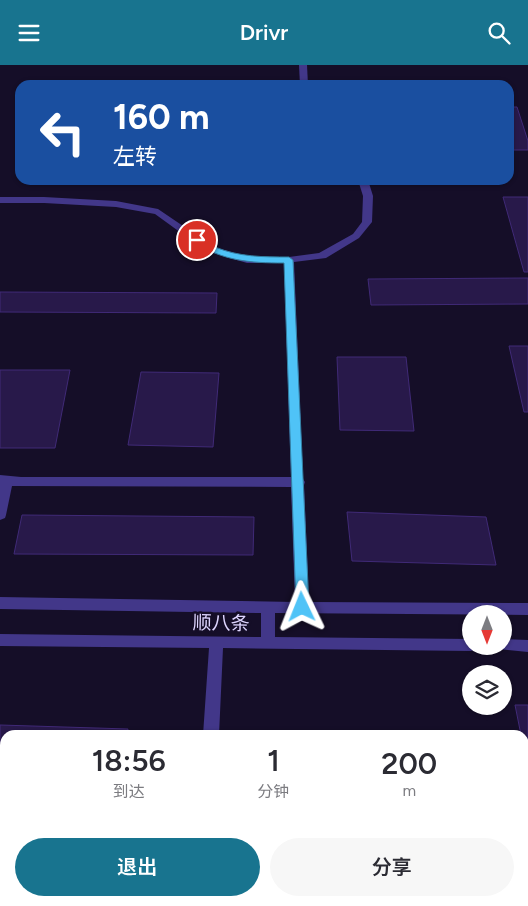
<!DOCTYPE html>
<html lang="zh">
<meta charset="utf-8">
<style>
body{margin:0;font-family:Figtree,"Noto Sans SC",sans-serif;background:#f7f7f7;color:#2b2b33;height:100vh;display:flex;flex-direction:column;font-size:19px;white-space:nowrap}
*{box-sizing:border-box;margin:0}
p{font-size:16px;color:#7c7c81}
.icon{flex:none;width:28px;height:28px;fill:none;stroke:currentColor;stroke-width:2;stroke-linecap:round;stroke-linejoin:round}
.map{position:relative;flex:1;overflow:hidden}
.panel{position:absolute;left:0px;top:665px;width:529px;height:176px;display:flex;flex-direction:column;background:#fff;border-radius:15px 15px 0 0;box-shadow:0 1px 4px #0004}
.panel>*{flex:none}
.banner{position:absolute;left:15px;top:15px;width:499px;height:105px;border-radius:15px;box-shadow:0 1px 4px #0004;background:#1a4fa0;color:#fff;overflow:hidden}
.needle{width:32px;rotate:180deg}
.buttons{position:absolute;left:462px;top:540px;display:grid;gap:10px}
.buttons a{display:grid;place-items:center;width:50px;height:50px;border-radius:50%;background:#fff;box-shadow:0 1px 4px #0004;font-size:25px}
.pin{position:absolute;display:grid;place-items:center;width:42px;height:42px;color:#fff;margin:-21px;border:2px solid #fff;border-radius:50%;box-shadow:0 1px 5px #0007}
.me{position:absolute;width:55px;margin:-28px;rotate:358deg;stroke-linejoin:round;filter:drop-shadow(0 0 4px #0008)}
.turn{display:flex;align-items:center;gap:18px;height:105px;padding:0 15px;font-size:22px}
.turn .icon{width:65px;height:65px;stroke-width:2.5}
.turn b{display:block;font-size:35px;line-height:42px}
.eta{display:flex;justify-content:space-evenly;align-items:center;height:85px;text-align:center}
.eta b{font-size:30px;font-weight:600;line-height:35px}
.action{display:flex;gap:10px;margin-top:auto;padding:10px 15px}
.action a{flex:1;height:58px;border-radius:30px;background:#18748f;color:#fff;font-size:20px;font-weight:600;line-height:58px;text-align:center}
.action a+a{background:#f7f7f7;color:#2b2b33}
header{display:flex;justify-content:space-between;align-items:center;height:65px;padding:0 15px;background:#18748f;color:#fff;font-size:22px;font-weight:600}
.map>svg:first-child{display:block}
.building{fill:#28194a;stroke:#402a77}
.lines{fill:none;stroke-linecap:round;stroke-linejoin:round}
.minor{fill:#423789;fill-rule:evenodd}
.route{fill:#4fc3f7;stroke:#337fa1}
.labels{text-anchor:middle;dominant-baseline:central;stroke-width:5;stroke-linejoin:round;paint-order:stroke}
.street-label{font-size:19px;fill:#ded5ff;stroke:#150e28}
</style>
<header><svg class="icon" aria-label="menu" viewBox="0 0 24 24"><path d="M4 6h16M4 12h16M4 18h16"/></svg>Drivr<svg class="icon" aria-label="search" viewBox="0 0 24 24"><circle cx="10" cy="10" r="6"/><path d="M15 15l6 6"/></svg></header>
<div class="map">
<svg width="528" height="841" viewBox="0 0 528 841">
<rect width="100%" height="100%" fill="#150e28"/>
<!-- building -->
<g class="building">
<polygon points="509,42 517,42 528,76 528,85 509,85"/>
<polygon points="503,132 528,132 528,207 524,207"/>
<polygon points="528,213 528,239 371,240 368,214"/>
<polygon points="0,227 217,228 216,248 0,247"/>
<polygon points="509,281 528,281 528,347 524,347"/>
<polygon points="337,292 406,292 414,366 340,365"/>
<polygon points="0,305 70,305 55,383 0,383"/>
<polygon points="141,307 219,308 213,382 128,380"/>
<polygon points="347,447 486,452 496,500 352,496"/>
<polygon points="22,450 254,452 253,490 14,489"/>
<polygon points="515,640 528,640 528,693 525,693 524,670 521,670"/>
<polygon points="0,660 128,664 127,670 5,670 5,711 0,711"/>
<polygon points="524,778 528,778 528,841 514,841 513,836 524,836"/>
<polygon points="0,837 146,838 146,841 0,841"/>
</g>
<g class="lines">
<!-- minor -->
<g class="minor">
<polygon points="299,0 307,0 308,20 300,20"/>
<polygon points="358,115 368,115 373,131 372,157 359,173 326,193 294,197 303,414 305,417 304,420 309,537 528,538 528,550 275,548 275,572 471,574 471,581 477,581 476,584 471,586 223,583 219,670 203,670 209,583 0,581 0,569 261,572 261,548 0,544 0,532 295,537 291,422 12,421 6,450 5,453 0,455 0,410 21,412 291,412 284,198 247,198 206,186 155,149 116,142 44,138 0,138 0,132 44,132 116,136 158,144 214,182 248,192 289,192 319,188 353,169 362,157 363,131"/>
<polygon points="504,574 528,575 528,587 499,584 498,581 504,581"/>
<rect x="195" y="836" width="16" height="5"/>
</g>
</g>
<!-- route -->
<path class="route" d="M194,173c8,-1 13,6 21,9 24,10 48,10 74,10l4,3 16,347 -2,4 -5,1 -4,-1 -2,-4 -12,-344c-34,0 -61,-2 -90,-21z"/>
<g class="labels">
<!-- street labels -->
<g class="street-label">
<text transform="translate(221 558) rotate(1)">顺八条</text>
</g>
</g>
</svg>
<div class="buttons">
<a><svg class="needle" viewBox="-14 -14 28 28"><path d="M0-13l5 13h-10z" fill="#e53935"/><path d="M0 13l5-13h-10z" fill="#7c7c81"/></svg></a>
<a><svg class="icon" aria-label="layers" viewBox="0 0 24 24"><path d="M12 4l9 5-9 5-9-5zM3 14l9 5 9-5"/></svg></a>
</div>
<div class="pin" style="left:197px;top:175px;background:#d93025"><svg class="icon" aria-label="arrive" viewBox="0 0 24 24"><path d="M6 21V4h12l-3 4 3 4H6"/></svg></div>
<svg class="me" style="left:302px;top:542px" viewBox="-20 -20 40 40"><path d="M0-17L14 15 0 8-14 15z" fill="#4fc3f7" stroke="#fff" stroke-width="4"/></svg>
<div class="banner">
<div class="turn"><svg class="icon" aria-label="left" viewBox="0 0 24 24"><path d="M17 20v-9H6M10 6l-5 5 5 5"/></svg><div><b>160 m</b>左转</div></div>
</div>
<section class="panel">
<div class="eta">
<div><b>18:56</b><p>到达</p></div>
<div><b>1</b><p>分钟</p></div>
<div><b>200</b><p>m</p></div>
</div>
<div class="action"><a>退出</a><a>分享</a></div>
</section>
</div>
